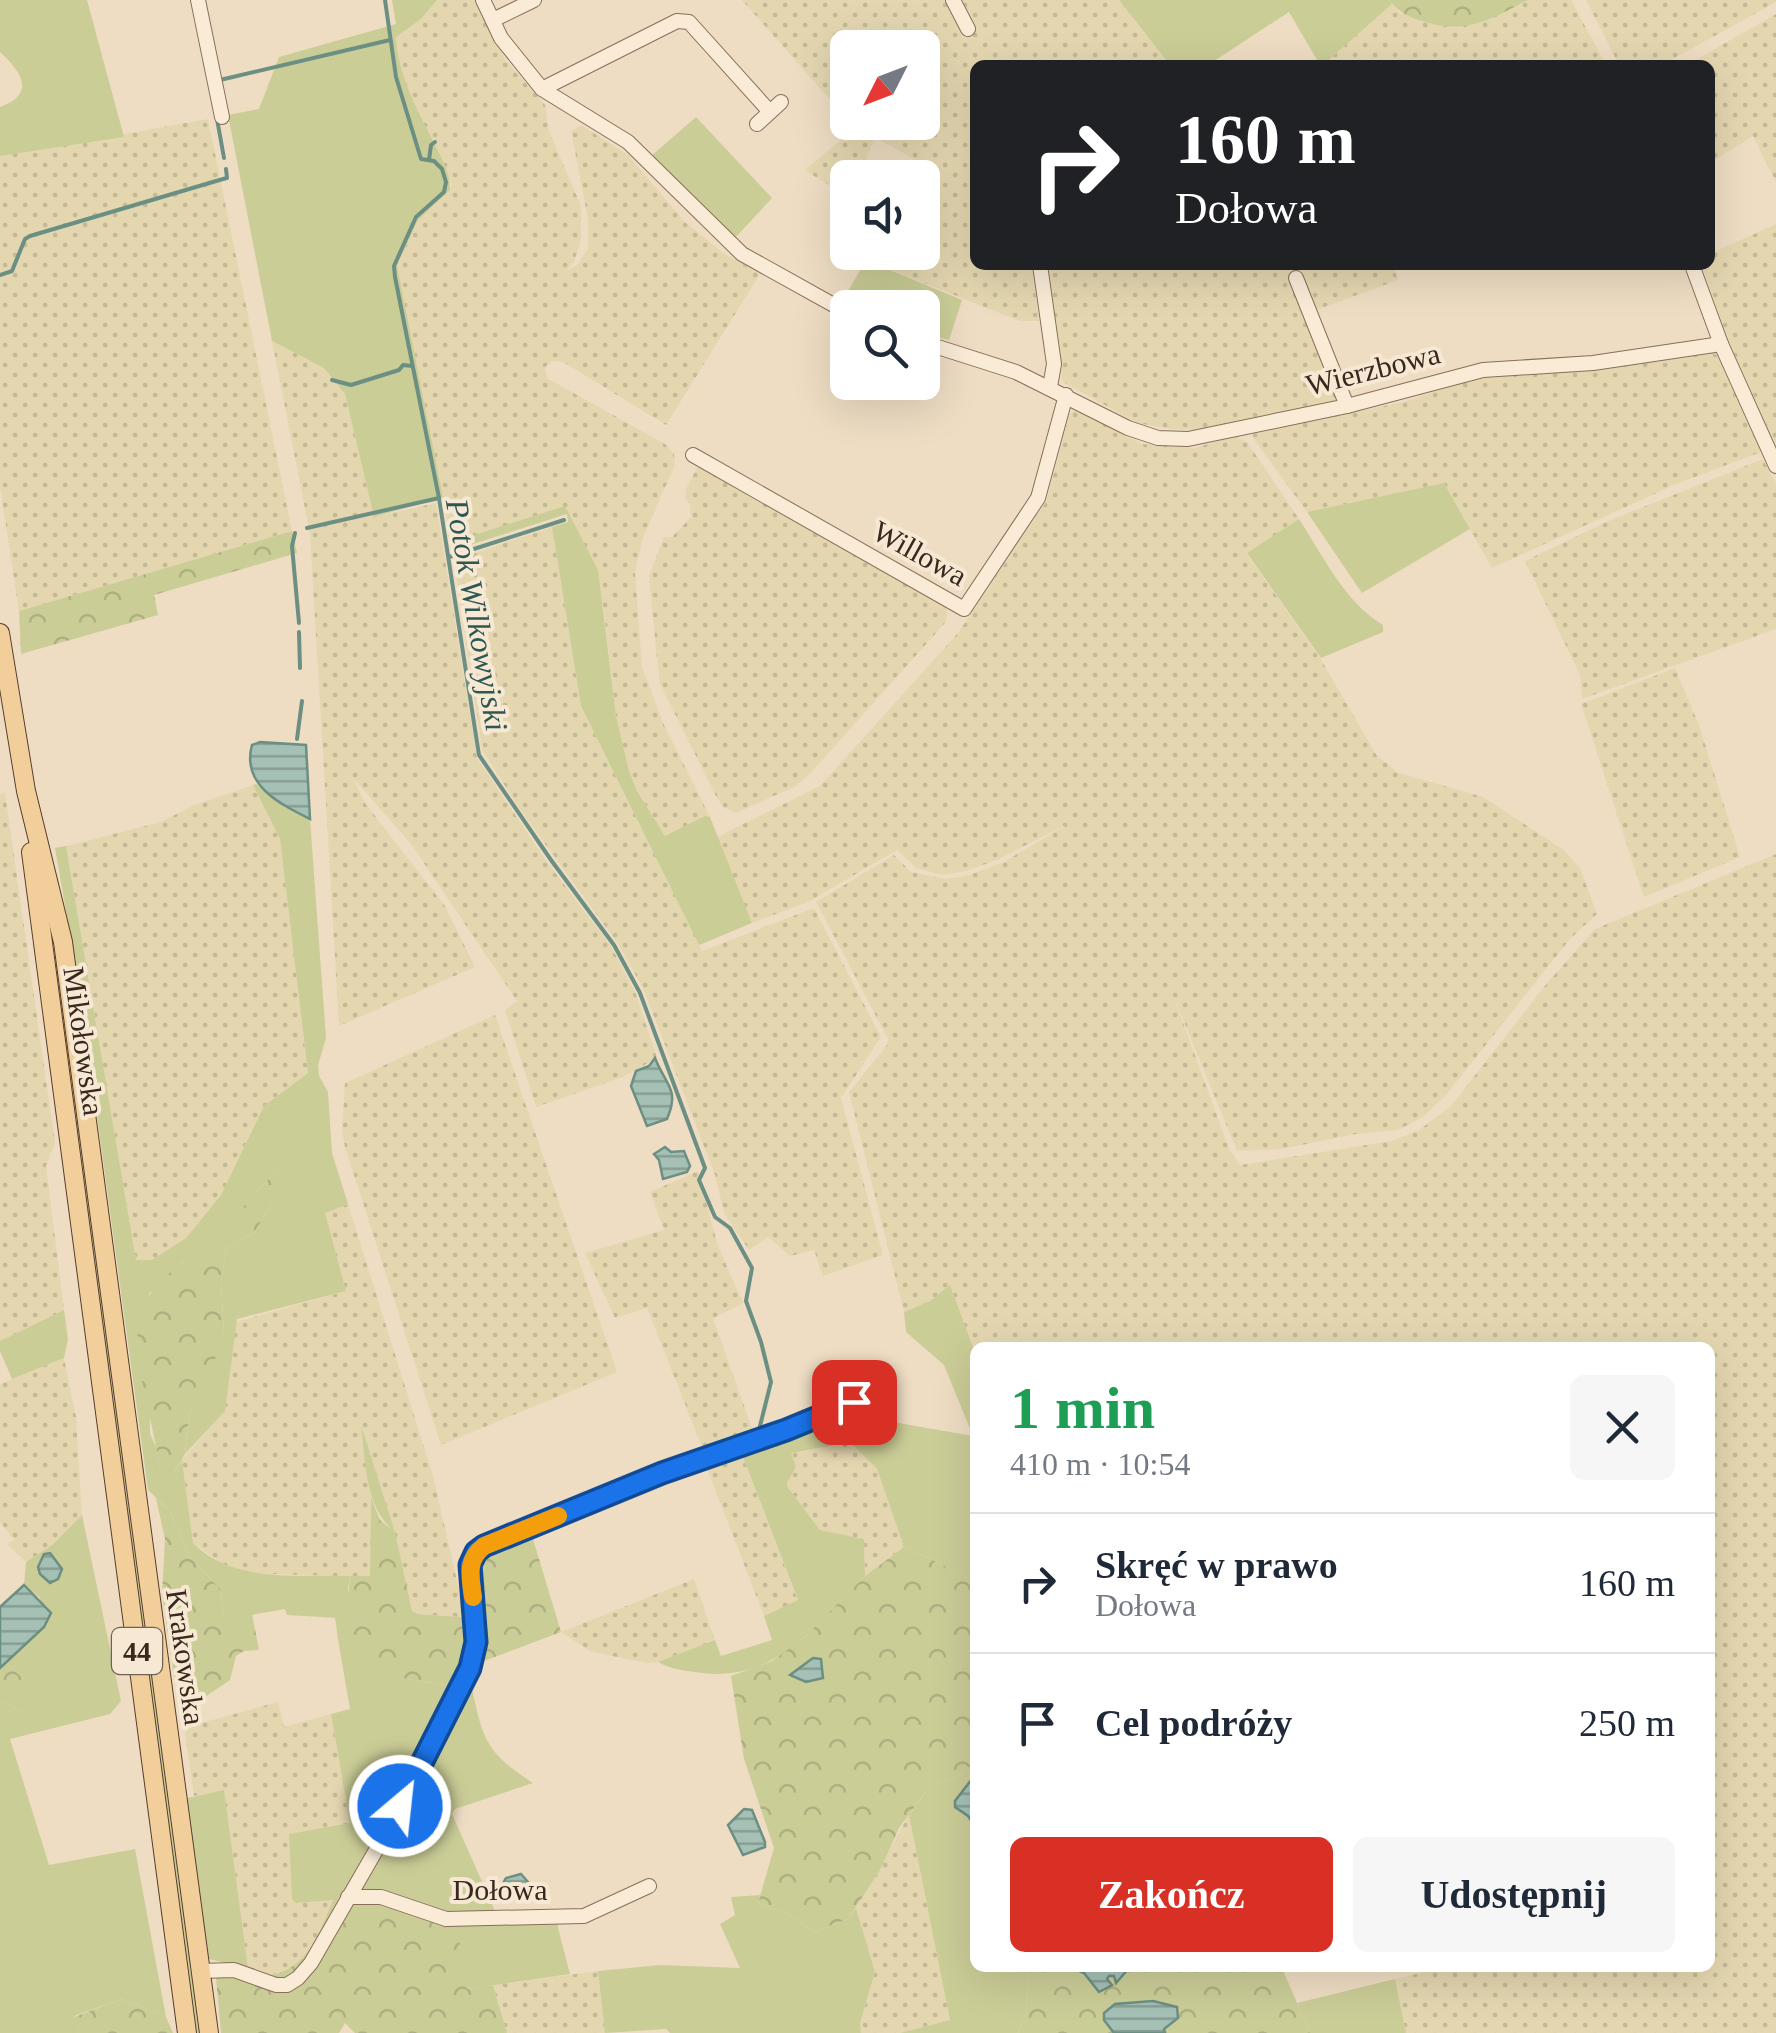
<!DOCTYPE html>
<html lang="pl">
<meta charset="utf-8">
<style>
body{margin:0;font-family:"Times New Roman",serif;background:#f6f6f7;color:#1f2937;height:100vh;display:flex;flex-direction:column;font-size:38px;white-space:nowrap}
*{box-sizing:border-box;margin:0}
p{font-size:32px;color:#747a83}
.icon{flex:none;width:55px;height:55px;fill:none;stroke:currentColor;stroke-width:2;stroke-linecap:round;stroke-linejoin:round}
.map{position:relative;flex:1;overflow:hidden}
.drawer{position:absolute;left:970px;top:1342px;width:745px;height:630px;display:flex;flex-direction:column;background:#fff;border-radius:15px;box-shadow:0 10px 40px #0002}
.drawer>*{flex:none}
.banner{position:absolute;left:970px;top:60px;width:745px;height:210px;border-radius:15px;box-shadow:0 10px 40px #0002;background:#202124;color:#fff;overflow:hidden}
.needle{width:65px;rotate:228deg}
.tools{position:absolute;left:830px;top:30px;display:grid;gap:20px}
.tools a{display:grid;place-items:center;width:110px;height:110px;border-radius:15px;background:#fff;box-shadow:0 10px 40px #0002;font-size:50px}
.pin{position:absolute;display:grid;place-items:center;width:85px;height:85px;color:#fff;margin:-42px;border-radius:20px;box-shadow:0 5px 15px #0006}
.me{position:absolute;width:110px;margin:-55px;rotate:28deg;stroke-linejoin:round;filter:drop-shadow(0 0 8px #0008)}
.turn{display:flex;align-items:center;gap:35px;height:210px;padding:0 40px;font-size:45px}
.turn .icon{width:130px;height:130px;stroke-width:2.5}
.turn b{display:block;font-size:70px;line-height:85px}
.round{display:grid;place-items:center;flex:none;width:105px;height:105px;border-radius:15px;background:#f6f6f7}
.summary{display:flex;align-items:center;justify-content:space-between;height:170px;padding:0 40px}
h1{font-size:60px;font-weight:700;line-height:75px;color:#1e9e55}
.action{display:flex;gap:20px;margin-top:auto;padding:20px 40px}
.action a{flex:1;height:115px;border-radius:15px;background:#d93025;color:#fff;font-size:40px;font-weight:700;line-height:115px;text-align:center}
.action a+a{background:#f6f6f7;color:#1f2937}
ul{padding:0;list-style:none}
li{display:flex;align-items:center;gap:30px;height:140px;padding:0 40px;border-top:2px solid #e0e1e3}
li div{flex:1}
li b{display:block;font-size:38px}
li em{font-style:normal}
.map>svg:first-child{display:block}
.farmland{fill:url(#farmland-dots)}
.green{fill:#cbcd97}
.forest{fill:url(#forest-crowns)}
.water{fill:url(#water-rules);stroke:#6c8f83;stroke-width:2.5}
.lines{fill:none;stroke-linecap:round;stroke-linejoin:round}
.stream{stroke:#6c8f83;stroke-width:4}
.minor-casing{stroke:#896e5a;stroke-width:16}
.major-casing{stroke:#563d2e;stroke-width:20}
.minor{stroke:#f9ebd6;stroke-width:14}
.major{stroke:#f2cf9a;stroke-width:18}
.route-casing{stroke:#114b97;stroke-width:25}
.route{stroke:#1a73e8;stroke-width:18}
.slow{stroke:#f59e0b;stroke-width:18}
.labels{text-anchor:middle;dominant-baseline:central;stroke-width:8;stroke-linejoin:round;paint-order:stroke}
.shield{fill:#f6e8d3;stroke:#716254;stroke-width:2.5}
.shield-label{font-size:28px;font-weight:bold;fill:#38281e}
.street-label{font-size:30px;fill:#38281e;stroke:#f6e8d3}
.water-label{font-size:32px;font-style:italic;fill:#2d5852;stroke:#f6e8d3}
</style>
<div class="map">
<svg width="1776" height="2033" viewBox="0 0 1776 2033">
<defs>
<pattern id="farmland-dots" width="8" height="8" patternUnits="userSpaceOnUse" patternTransform="scale(2.5)"><rect width="8" height="8" fill="#e4d7b0"/><path d="M2 2h.1M6 6h.1" fill="none" stroke="#c4b997" stroke-width="1.8" stroke-linecap="round"/></pattern>
<pattern id="forest-crowns" width="20" height="18" patternUnits="userSpaceOnUse" patternTransform="scale(2.5)"><rect width="20" height="18" fill="#cbcd97"/><path d="M2 6a3 3 0 1 1 6 0M12 15a3 3 0 1 1 6 0" fill="none" stroke="#afb082"/></pattern>
<pattern id="water-rules" width="6" height="5" patternUnits="userSpaceOnUse" patternTransform="scale(2.5)"><rect width="6" height="5" fill="#a5c1b6"/><path d="M0 2.5h6" fill="none" stroke="#879d93"/></pattern>
</defs>
<rect width="100%" height="100%" fill="#eeddc3"/>
<!-- farmland -->
<g class="farmland">
<polygon points="437,0 477,0 505,59 545,105 549,131 581,206 581,239 574,262 566,271 577,265 588,249 588,219 571,131 581,125 628,155 684,221 722,252 760,274 666,425 563,362 553,361 545,367 547,378 665,444 674,454 675,465 643,537 635,572 642,667 664,725 710,817 705,817 665,836 637,791 629,771 616,716 603,605 566,507 452,542 397,265 418,220 450,190 452,184 415,107 403,77 397,47 396,37 421,19"/>
<polygon points="742,0 1119,0 1170,65 975,65 975,265 1032,265 1039,321 1020,321 876,264 881,253 922,252 922,178 913,177 919,162 875,137 859,177 848,178 847,197 805,170 855,128 851,123 922,122 922,48 848,48 847,119"/>
<polygon points="1528,0 1571,0 1606,65 1323,65 1392,4 1401,14 1500,14"/>
<polygon points="1586,0 1776,0 1776,2 1662,65 1619,65"/>
<polygon points="1776,14 1776,182 1753,136 1710,163 1710,65 1687,65"/>
<polygon points="208,119 292,531 19,611 0,487 0,156"/>
<polygon points="1776,224 1776,445 1727,338 1702,265 1710,265 1710,254"/>
<polygon points="1045,265 1393,265 1398,280 1316,310 1301,271 1289,275 1337,400 1202,430 1171,429 1137,423 1063,382 1046,287"/>
<polygon points="272,341 324,368 345,394 374,517 436,503 477,758 547,862 611,946 636,994 657,1058 623,1077 536,1107 505,1010 517,1001 411,844 353,778 365,803 445,906 475,967 339,1026 310,534"/>
<polygon points="1712,352 1718,356 1761,452 1674,485 1492,568 1444,483 1307,512 1253,438 1253,434 1403,402 1465,382 1496,376"/>
<polygon points="1077,409 1142,444 1194,448 1235,436 1247,442 1299,519 1247,554 1320,658 1377,756 1399,773 1483,797 1564,850 1580,868 1597,914 1570,939 1446,1095 1423,1117 1398,1130 1356,1134 1282,1149 1237,1151 1173,995 1230,1151 1240,1165 1392,1141 1419,1130 1451,1106 1548,982 1595,929 1776,854 1776,2033 1406,2033 1395,1979 1441,1968 1710,1968 1710,1348 975,1348 975,1353 950,1286 930,1301 904,1312 849,1092 887,1045 888,1039 816,902 894,855 911,872 945,879 969,875 1002,863 1070,823 997,860 966,871 943,875 916,868 897,850 810,901 752,923 717,837 820,786 958,633 1046,502 1070,413"/>
<polygon points="1763,459 1776,484 1776,629 1582,699 1580,675 1525,561 1606,522"/>
<polygon points="699,464 946,606 947,616 945,623 808,776 794,787 736,813 723,807 716,796 660,684 658,669 649,576 664,537 672,537 691,517 690,505 685,498 686,489"/>
<polygon points="552,527 581,706 702,951 814,908 881,1037 841,1098 883,1255 823,1276 814,1250 790,1256 768,1237 749,1250 724,1213 715,1175 643,988 618,944 521,811 482,750 454,560"/>
<polygon points="1675,668 1700,728 1740,857 1644,897 1581,704"/>
<polygon points="253,785 280,839 308,1073 264,1106 221,1195 186,1238 153,1260 136,1260 66,846 161,822 194,805"/>
<polygon points="5,793 55,1143 46,1166 64,1310 0,1341 0,794"/>
<polygon points="495,1015 617,1372 441,1445 345,1147 342,1131 345,1083"/>
<polygon points="698,1171 718,1246 743,1303 713,1318 754,1434 704,1452 647,1308 615,1318 585,1253 664,1230 650,1192"/>
<polygon points="348,1204 433,1476 464,1611 460,1617 418,1614 412,1611 393,1526 363,1432 371,1497 370,1577 242,1573 225,1566 193,1543 182,1460 225,1410 235,1322 346,1291 324,1212"/>
<polygon points="64,1358 76,1417 82,1515 52,1545 26,1562 7,1544 14,1540 0,1522 0,1384"/>
<polygon points="850,1442 877,1469 904,1547 865,1576 864,1539 820,1530 786,1485 796,1467 790,1453"/>
<polygon points="740,1449 798,1601 764,1616 705,1463"/>
<polygon points="694,1579 715,1640 658,1662 647,1663 592,1652 561,1632"/>
<polygon points="278,1702 284,1727 331,1714 350,1824 289,1834 296,1903 333,1900 317,1940 300,1964 271,1975 248,1968 224,1791 194,1796 185,1733 190,1726"/>
<polygon points="909,1815 950,2020 900,2033 861,2033 860,2023 875,1972 856,1908"/>
<polygon points="598,1971 605,2033 507,2033 493,1985"/>
</g>
<!-- green -->
<g class="green">
<path d="M0,0h87l37,137 -124,19v-49c37,-13 21,-36 0,-55z"/>
<path d="M392,0h45l-16,19 -25,18c2,36 19,69 35,100 8,17 20,34 19,53l-32,30 -21,45 46,232 -69,20 -29,-123 -21,-26 -52,-27 -44,-226 31,-6 20,-52 117,-33z"/>
<polygon points="1119,0 1389,0 1392,4 1323,65 1320,65 1289,12 1208,65 1170,65"/>
<polygon points="696,117 772,198 734,239 650,157"/>
<polygon points="866,260 962,300 949,340 923,333 922,308 847,308 840,305"/>
<polygon points="1444,483 1470,529 1362,593 1307,512"/>
<polygon points="565,506 598,570 616,716 629,771 637,791 665,836 705,816 710,817 752,923 699,945 581,706 552,527 568,522 567,514 454,550 452,542"/>
<path d="M1299,519c23,35 46,84 84,106v7l-62,26 -74,-105z"/>
<path d="M256,784l29,23 25,12 16,219 -8,27 1,11 9,16 4,61 16,51 -23,9 21,78 -109,28 -12,92 -40,43 4,-39 35,-83 -3,-49 5,-34 29,-17 15,-26 11,-41 -77,87 -22,11 -33,31 1,140 7,15 4,26 12,-1 9,-14 11,83c41,41 103,31 157,33l-2,14 7,29 -68,-4 -2,-6 -56,10 -6,-5 -2,-24 -32,-34 -19,-45 -22,-21 -68,-499 -25,-143 11,-2 70,414h16l34,-22 35,-43 43,-89 44,-33 -28,-234 -27,-54z"/>
<polygon points="59,974 202,2033 196,2033 53,975"/>
<path d="M950,1285l25,68v232l-15,-12 -56,-26 -27,-78 -27,-27 -59,11 5,14 -10,18 34,45 44,9 1,37c-46,47 -89,106 -162,97 -16,-2 -31,-3 -45,-11l57,-22 6,16 51,-16 -8,-24 34,-16 -58,-151 43,-23 87,-8 103,18 -29,-71 -38,-33 -2,-20 26,-11z"/>
<polygon points="64,1310 68,1339 64,1358 12,1379 0,1351 0,1341"/>
<path d="M361,1425l34,107c-31,-25 -29,-70 -34,-107z"/>
<polygon points="82,1515 121,1701 110,1714 10,1739 49,1865 135,1849 166,2017 122,1999 74,2016 79,2033 0,2033 0,1701 27,1714 25,1680 6,1663 44,1627 40,1598 24,1585 26,1562 52,1545"/>
<path d="M338,1639l28,2 1,7 26,32 8,-2 51,8 18,-6c13,57 12,70 63,103l-78,26 -3,5 43,97 62,1 1,16 12,46 -103,15 -8,-47 -126,-42 -37,3 -4,-4 -3,-65 61,-11 -19,-109 19,-5z"/>
<polygon points="975,1762 975,1968 1030,1968 1026,2013 1018,2033 900,2033 950,2020 909,1815 930,1786 957,1777"/>
<polygon points="224,1790 248,1968 209,1959 183,1799"/>
<polygon points="760,1895 758,1903 788,1914 814,1932 848,1919 856,1908 875,1972 860,2023 861,2033 670,2033 666,2029 605,2033 598,1971 660,1965 740,1968 720,1924 735,1915 731,1897"/>
<polygon points="1395,1979 1406,2033 1310,2033 1297,2003"/>
</g>
<!-- forest -->
<g class="forest">
<path d="M1389,0h139c-39,20 -62,35 -106,21 -16,-5 -23,-9 -33,-21z"/>
<polygon points="292,531 297,553 154,595 158,615 21,654 19,611"/>
<path d="M283,1162l-13,44 -15,26 -29,17 -5,34 3,49 -14,43 -21,39 -4,40 -12,20 -12,2c-5,-46 -27,-105 -23,-151 2,-24 23,-47 43,-61 8,-6 19,-8 25,-16 25,-29 53,-56 77,-86z"/>
<path d="M371,1497l9,23 15,12 17,79 6,3 42,3 6,6c-2,23 4,44 -14,63l-51,-8 -13,6 -13,-4 -8,-10 -1,-28 -28,-3 -3,-22 20,1 -7,-17 2,-25h20z"/>
<polygon points="156,1498 170,1511 189,1556 221,1590 223,1614 229,1618 252,1614 259,1650 244,1651 236,1656 230,1680 205,1697 197,1698 174,1676 162,1594 165,1539"/>
<polygon points="533,1539 561,1632 479,1663 476,1576 479,1562"/>
<polygon points="904,1547 960,1573 975,1585 975,1762 957,1777 930,1786 899,1828 880,1870 848,1919 814,1932 788,1914 758,1903 774,1848 744,1759 731,1676 772,1661 805,1637 865,1576"/>
<polygon points="6,1663 25,1680 29,1715 0,1701 0,1668"/>
<path d="M333,1900c30,3 112,12 126,41 6,13 6,34 8,48l26,-4 14,48h-152l-10,-10 -6,10h-118l-5,-55 32,-10 23,7c38,-8 48,-42 62,-75z"/>
<polygon points="1030,1968 1282,1968 1310,2033 1018,2033 1026,2013"/>
<polygon points="122,1999 166,2017 173,2033 79,2033 74,2017"/>
</g>
<!-- water -->
<g class="water">
<path d="M260,742l46,3 4,74c-30,-15 -69,-34 -58,-74z"/>
<path d="M655,1058c11,28 25,31 12,61l-20,7 -16,-40 5,-15 13,-5z"/>
<polygon points="665,1147 671,1152 684,1151 690,1166 687,1172 663,1179 659,1160 654,1154"/>
<polygon points="50,1553 62,1569 58,1579 50,1583 40,1574 38,1567 44,1554"/>
<polygon points="24,1585 51,1613 44,1627 0,1668 0,1607"/>
<polygon points="813,1658 821,1659 823,1678 806,1682 790,1675"/>
<polygon points="975,1775 975,1826 968,1816 955,1807 955,1801"/>
<polygon points="744,1809 752,1810 765,1842 765,1847 743,1855 728,1825"/>
<path d="M521,1874l7,8 -3,10c-8,3 -19,2 -23,-7l4,-7z"/>
<polygon points="1073,1968 1129,1968 1116,1983 1114,1976 1109,1976 1107,1979 1112,1985 1099,1992 1084,1973"/>
<polygon points="1153,2001 1177,2007 1178,2018 1164,2029 1165,2033 1114,2033 1104,2020 1104,2013 1115,2004"/>
</g>
<g class="lines">
<!-- stream -->
<g class="stream">
<polyline points="385,0 396,77 421,159 434,161 442,169 446,182 444,192 416,217 394,266 395,277 439,498 479,755 551,860 614,945 640,993 705,1168 699,1180 715,1217 730,1228 752,1268 746,1301 761,1342 771,1382 758,1434"/>
<polyline points="220,80 390,40"/>
<polyline points="217,119 224,158"/>
<polyline points="429,160 431,145 435,142"/>
<polyline points="0,275 12,271 25,239 30,236 223,179 227,178 226,169"/>
<polyline points="332,380 351,385 399,370 403,365 412,366"/>
<polyline points="307,528 439,498"/>
<polyline points="295,533 292,546 299,623"/>
<polyline points="449,557 564,520"/>
<polyline points="299,632 300,668"/>
<polyline points="297,739 302,701"/>
</g>
<!-- minor casing -->
<g class="minor-casing">
<g id="minor">
<polyline points="198,0 222,117"/>
<polyline points="483,0 501,38 542,89 628,142 742,254 848,313"/>
<polyline points="953,0 968,29"/>
<polyline points="493,20 534,0"/>
<polyline points="542,89 677,21 689,22 770,112"/>
<polyline points="757,124 781,102"/>
<polyline points="1040,265 1054,364 1050,387"/>
<polyline points="1692,265 1721,344 1776,466"/>
<polyline points="1296,278 1347,406"/>
<polyline points="922,342 1016,372 1128,428 1158,438 1188,439 1347,406 1483,370 1593,363 1721,344"/>
<polyline points="693,455 964,609 1038,498 1066,395"/>
<polyline points="348,1897 381,1897 446,1919 584,1916 649,1886"/>
<polyline points="200,1971 234,1970 276,1985 287,1985 298,1978 311,1963 417,1779 470,1668 475,1642 470,1565 484,1546 662,1473 786,1430 879,1389"/>
</g>
</g>
<!-- major casing -->
<g class="major-casing">
<g id="major">
<polyline points="0,633 26,791 63,942 209,2033"/>
<polyline points="31,852 187,2033"/>
</g>
</g>
<!-- minor -->
<use href="#minor" class="minor"/>
<!-- major -->
<use href="#major" class="major"/>
</g>
<g class="lines">
<!-- route casing -->
<g class="route-casing">
<polyline id="route" points="400,1806 470,1668 476,1642 470,1565 476,1552 484,1546 662,1473 786,1430 854,1402"/>
</g>
<!-- route -->
<use href="#route" class="route"/>
<!-- slow -->
<path class="slow" d="M473,1597c-3,-21 -7,-37 11,-51l74,-30"/>
</g>
<g class="labels">
<!-- shield labels -->
<rect class="shield" x="112" y="1628" width="50" height="46" rx="8"/>
<g class="shield-label">
<text x="137" y="1651">44</text>
</g>
<!-- street labels -->
<g class="street-label">
<text transform="translate(1373 369) rotate(-14)">Wierzbowa</text>
<text transform="translate(920 553) rotate(29)">Willowa</text>
<text transform="translate(84 1041) rotate(82)">Mikołowska</text>
<text transform="translate(186 1657) rotate(82)">Krakowska</text>
<text x="500" y="1889">Dołowa</text>
</g>
<!-- water labels -->
<g class="water-label">
<text transform="translate(477 615) rotate(80)">Potok Wilkowyjski</text>
</g>
</g>
</svg>
<div class="tools">
<a><svg class="needle" viewBox="-14 -14 28 28"><path d="M0-13l5 13h-10z" fill="#e53935"/><path d="M0 13l5-13h-10z" fill="#747a83"/></svg></a>
<a><svg class="icon" aria-label="sound" viewBox="0 0 24 24"><path d="M4 9h4l5-4v14l-5-4H4zM17 9q2 3 0 6"/></svg></a>
<a><svg class="icon" aria-label="search" viewBox="0 0 24 24"><circle cx="10" cy="10" r="6"/><path d="M15 15l6 6"/></svg></a>
</div>
<div class="pin" style="left:854px;top:1402px;background:#d93025"><svg class="icon" aria-label="arrive" viewBox="0 0 24 24"><path d="M6 21V4h12l-3 4 3 4H6"/></svg></div>
<svg class="me" style="left:400px;top:1806px" viewBox="-20 -20 40 40"><circle r="17" fill="#1a73e8" stroke="#fff" stroke-width="3"/><path d="M0-11L8 9 0 5-8 9z" fill="#fff"/></svg>
<div class="banner">
<div class="turn"><svg class="icon" aria-label="right" viewBox="0 0 24 24"><path d="M7 20v-9h11M14 6l5 5-5 5"/></svg><div><b>160 m</b>Dołowa</div></div>
</div>
<section class="drawer">
<div class="summary"><div><h1>1 min</h1><p>410 m · 10:54</p></div><a class="round"><svg class="icon" aria-label="close" viewBox="0 0 24 24"><path d="M6 6l12 12M18 6L6 18"/></svg></a></div>
<ul>
<li><svg class="icon" aria-label="right" viewBox="0 0 24 24"><path d="M7 20v-9h11M14 6l5 5-5 5"/></svg><div><b>Skręć w prawo</b><p>Dołowa</p></div><em>160 m</em></li>
<li><svg class="icon" aria-label="arrive" viewBox="0 0 24 24"><path d="M6 21V4h12l-3 4 3 4H6"/></svg><div><b>Cel podróży</b></div><em>250 m</em></li>
</ul>
<div class="action"><a>Zakończ</a><a>Udostępnij</a></div>
</section>
</div>
